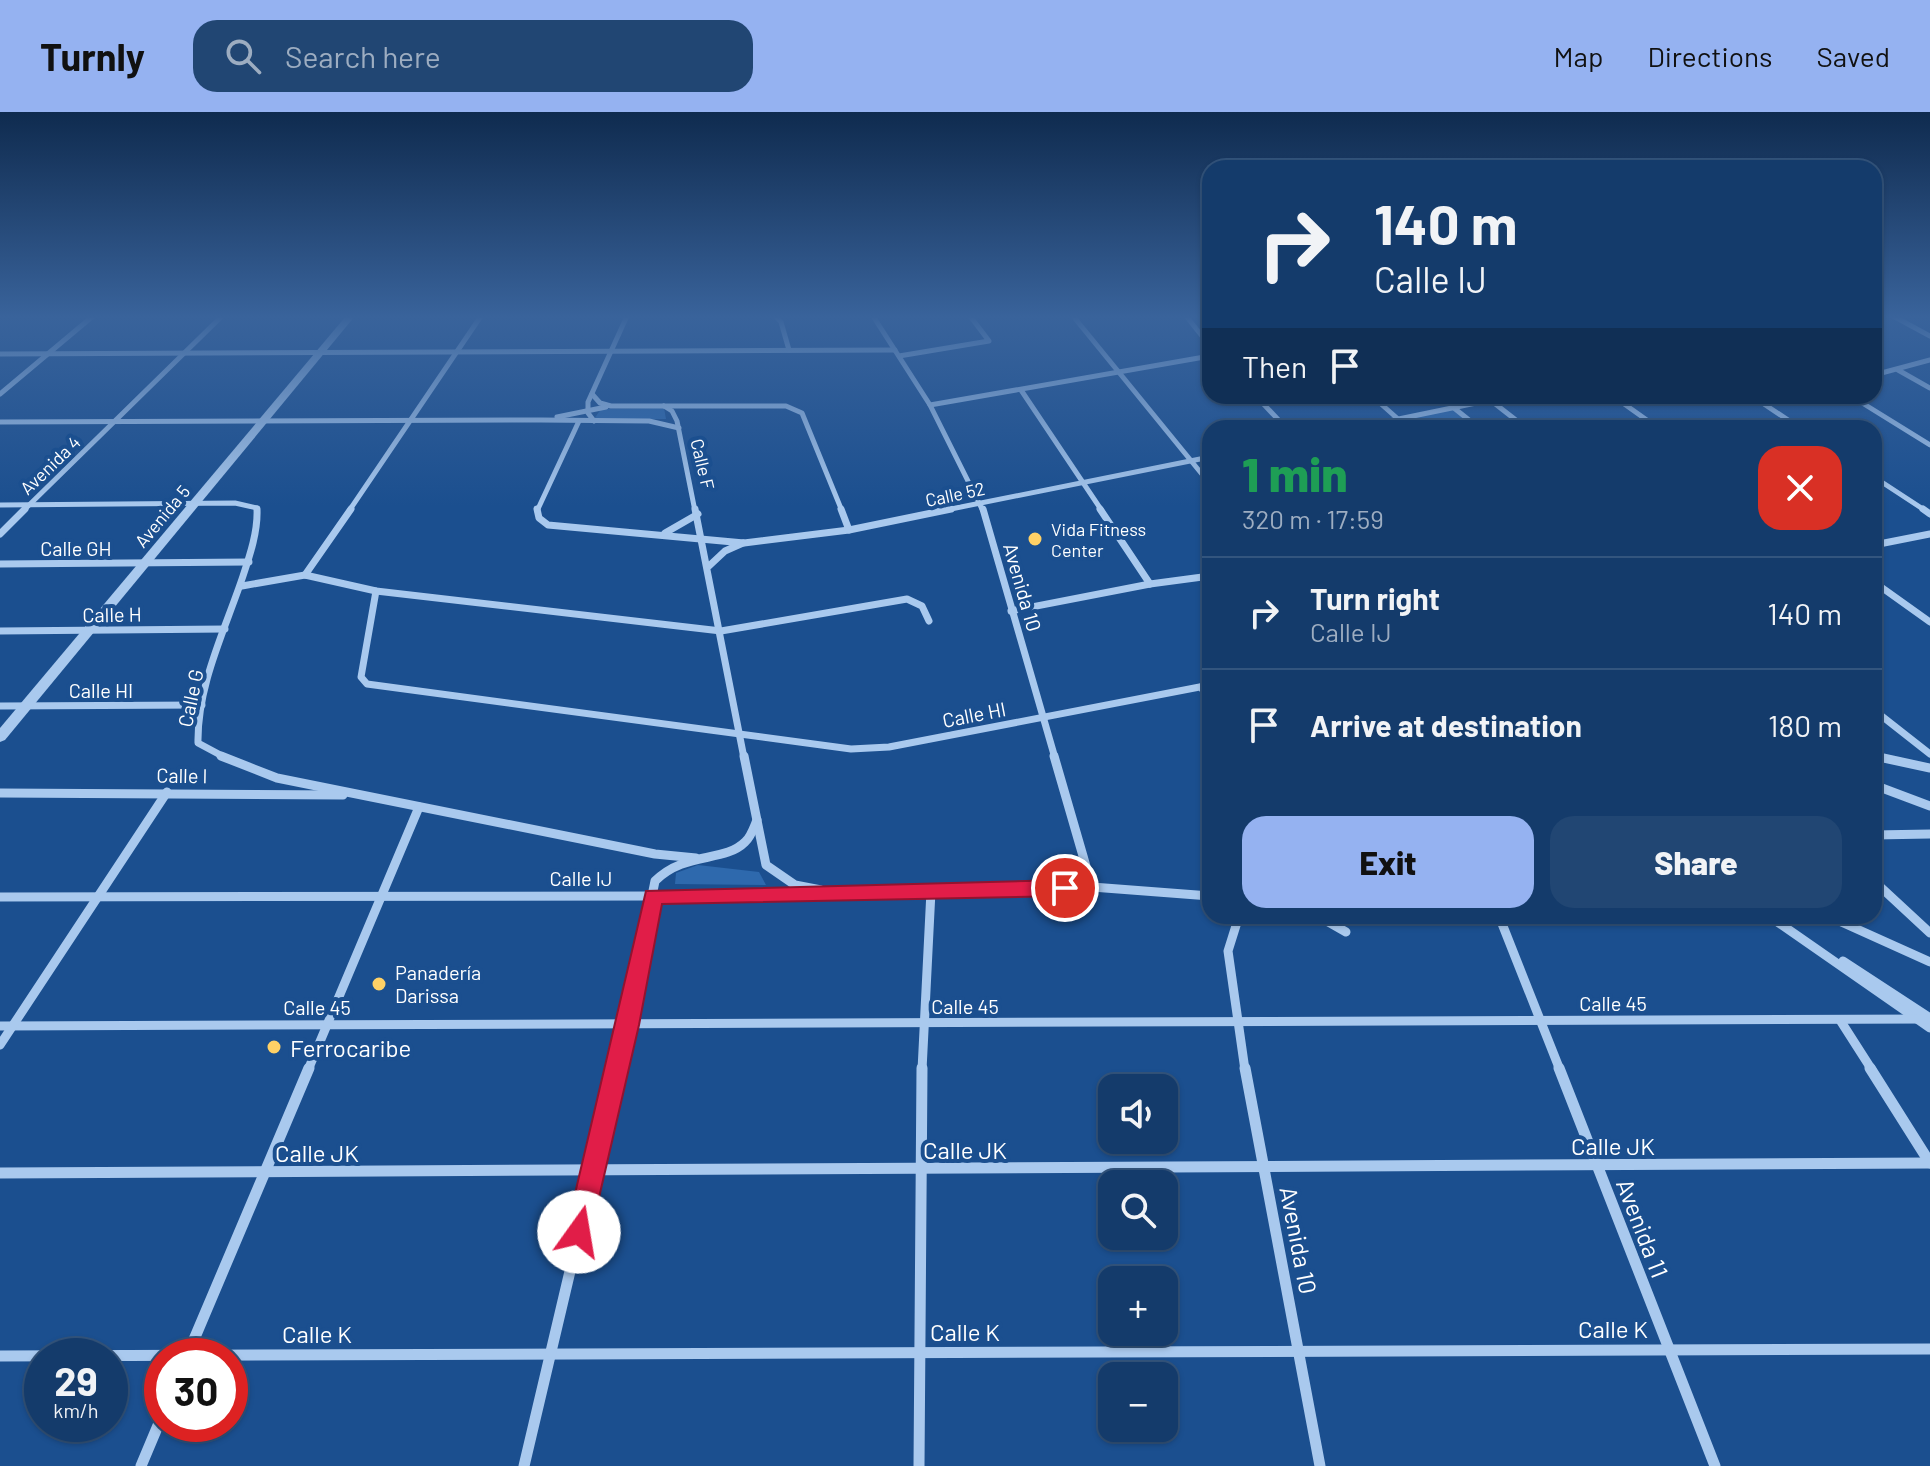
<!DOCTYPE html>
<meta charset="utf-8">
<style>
body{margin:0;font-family:Barlow,sans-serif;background:#214673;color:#f1f3f6;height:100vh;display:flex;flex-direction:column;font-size:30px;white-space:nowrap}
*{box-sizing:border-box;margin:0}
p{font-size:26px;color:#9dadc1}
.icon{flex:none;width:44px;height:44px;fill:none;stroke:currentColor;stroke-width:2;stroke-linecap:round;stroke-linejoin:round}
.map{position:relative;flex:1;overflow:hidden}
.sheet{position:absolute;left:1202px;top:308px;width:680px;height:504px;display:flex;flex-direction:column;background:#143b6b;border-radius:24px;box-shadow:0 2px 6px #0004,0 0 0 2px #33557e}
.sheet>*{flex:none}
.top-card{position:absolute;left:1202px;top:48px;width:680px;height:244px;border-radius:24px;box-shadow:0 2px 6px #0004,0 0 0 2px #33557e;background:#143b6b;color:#f1f3f6;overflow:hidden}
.tools{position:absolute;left:1098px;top:962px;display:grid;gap:16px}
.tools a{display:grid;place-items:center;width:80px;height:80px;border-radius:16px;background:#143b6b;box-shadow:0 2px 6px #0004,0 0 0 2px #33557e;font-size:40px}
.speed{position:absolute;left:24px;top:1226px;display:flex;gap:16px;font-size:40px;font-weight:700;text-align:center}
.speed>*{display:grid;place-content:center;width:104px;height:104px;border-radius:50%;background:#143b6b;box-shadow:0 2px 6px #0004,0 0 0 2px #33557e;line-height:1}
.speed small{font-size:20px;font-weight:400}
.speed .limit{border:12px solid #d22;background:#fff;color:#111}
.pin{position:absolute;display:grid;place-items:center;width:68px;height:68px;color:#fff;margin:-34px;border:4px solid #fff;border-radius:50%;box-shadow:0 2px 8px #0007}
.me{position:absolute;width:88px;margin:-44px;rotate:13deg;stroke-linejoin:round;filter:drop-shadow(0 0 6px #0008)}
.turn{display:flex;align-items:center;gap:28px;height:168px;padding:0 40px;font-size:36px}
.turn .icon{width:104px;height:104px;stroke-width:2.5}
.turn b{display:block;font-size:56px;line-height:68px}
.then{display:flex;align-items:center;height:76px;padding:0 40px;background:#0003;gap:16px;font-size:30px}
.round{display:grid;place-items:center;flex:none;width:84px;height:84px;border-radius:24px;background:#214673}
.summary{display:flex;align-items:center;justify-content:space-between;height:136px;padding:0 40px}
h1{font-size:48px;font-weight:800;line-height:60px;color:#1e9e55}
.cta{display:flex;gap:16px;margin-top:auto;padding:16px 40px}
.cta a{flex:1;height:92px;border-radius:24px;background:#95b2f1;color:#111;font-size:32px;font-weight:800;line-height:92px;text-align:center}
.cta a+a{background:#214673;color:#f1f3f6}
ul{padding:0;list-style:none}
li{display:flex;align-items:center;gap:24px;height:112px;padding:0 40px;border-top:2px solid #33557e}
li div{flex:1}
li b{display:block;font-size:30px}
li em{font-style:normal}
header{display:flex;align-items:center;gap:48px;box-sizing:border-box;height:112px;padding:0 40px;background:#95b2f1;color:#111}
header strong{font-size:38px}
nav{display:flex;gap:44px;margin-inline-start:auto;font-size:28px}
.search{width:560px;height:72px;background:#214673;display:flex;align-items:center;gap:20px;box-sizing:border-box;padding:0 28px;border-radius:24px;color:#9dadc1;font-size:30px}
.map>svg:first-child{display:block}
.green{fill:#2e69ad}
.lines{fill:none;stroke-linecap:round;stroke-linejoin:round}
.minor-far3{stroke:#a9c9ee;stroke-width:5}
.minor-far2{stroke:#a9c9ee;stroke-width:7}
.minor-far1{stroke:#a9c9ee;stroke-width:9}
.minor{stroke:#a9c9ee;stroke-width:11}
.tertiary{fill:#a9c9ee;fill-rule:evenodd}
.route{fill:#e11d48;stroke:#92132f;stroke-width:2}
.poi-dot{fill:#ffd166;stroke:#1b4f8f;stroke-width:3}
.labels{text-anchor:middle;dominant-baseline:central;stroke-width:8;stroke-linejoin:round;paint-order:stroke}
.far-street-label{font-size:18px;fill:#fff;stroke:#1b4f8f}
.far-poi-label{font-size:18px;fill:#fff;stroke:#1b4f8f;text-anchor:start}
.street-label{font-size:20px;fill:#fff;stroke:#1b4f8f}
.poi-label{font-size:20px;fill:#fff;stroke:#1b4f8f;text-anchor:start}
.near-poi-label{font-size:24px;fill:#fff;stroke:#1b4f8f;text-anchor:start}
.near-street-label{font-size:24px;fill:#fff;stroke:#1b4f8f}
</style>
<header>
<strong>Turnly</strong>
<div class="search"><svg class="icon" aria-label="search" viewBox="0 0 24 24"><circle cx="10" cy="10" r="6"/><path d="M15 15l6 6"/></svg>Search here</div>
<nav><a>Map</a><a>Directions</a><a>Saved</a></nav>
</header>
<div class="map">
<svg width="1930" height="1354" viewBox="0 0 1930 1354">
<rect width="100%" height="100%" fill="#1b4f8f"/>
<!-- green -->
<g class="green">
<polygon points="664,296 666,307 594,307 601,297"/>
<polygon points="1454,297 1473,314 1359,316"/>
<polygon points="698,753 759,760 766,773 675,772 676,761"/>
</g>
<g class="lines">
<!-- minor-far3 -->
<g class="minor-far3">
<polyline points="775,204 781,210 789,238"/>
<polyline points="873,204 930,293 983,399"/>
<polyline points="1073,204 1210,372"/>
<polyline points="1186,204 1210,234"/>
<polyline points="1893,204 1930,224"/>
<polyline points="0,242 895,238"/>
<polyline points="899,244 989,229 970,204"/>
<polyline points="1898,258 1930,276"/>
<polyline points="1874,263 1930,248"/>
<polyline points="1021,278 1102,399"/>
<polyline points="0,282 93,204"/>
<polyline points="592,282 600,291 611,294 786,294 802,301 842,399"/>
<polyline points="1256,284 1286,316"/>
<polyline points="1372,284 1398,307"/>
<polyline points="1613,284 1658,316"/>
<polyline points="1752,284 1800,316"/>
<polyline points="1851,284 1930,333"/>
<polyline points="1489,287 1526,316"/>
<polyline points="930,293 1210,244"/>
<polyline points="664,294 672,299 677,309 695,399"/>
<polyline points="1454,296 1479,316"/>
<polyline points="557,305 606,295"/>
<polyline points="594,309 588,301 588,290 627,204"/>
<polyline points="0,310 541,308 649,309 679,316"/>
<polyline points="1355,316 1510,284"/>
<polyline points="1874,365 1926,399"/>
<polyline points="0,393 235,391 257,396 257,399"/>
<polyline points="23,399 222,204"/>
<polyline points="349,399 481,204"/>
<polyline points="537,399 579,309"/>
<polyline points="941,399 1210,345"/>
</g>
<!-- minor-far2 -->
<g class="minor-far2">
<polyline points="537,397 539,406 548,413 744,431 849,418 951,397"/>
<polyline points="695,397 744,646"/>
<polyline points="841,397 849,418"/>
<polyline points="983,397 1055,646"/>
<polyline points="1100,397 1150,472"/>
<polyline points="1923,397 1930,402"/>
<polyline points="665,421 698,402"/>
<polyline points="0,422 25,397"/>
<polyline points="1874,433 1930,422"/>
<polyline points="0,452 249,450"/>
<polyline points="709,454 725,439 743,431"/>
<polyline points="305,463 351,397"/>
<polyline points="1874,470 1930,510"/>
<polyline points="242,474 305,463 376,479 721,519 907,487 922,494 929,509"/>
<polyline points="376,479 361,565 367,572 851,637 889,635 1210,573"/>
<polyline points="1011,499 1150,472 1210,464"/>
<polyline points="0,519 225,517"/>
<polyline points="1201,575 1210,590"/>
<polyline points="0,594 202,593"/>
<polyline points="1874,598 1930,642"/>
<polyline points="1874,644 1882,646"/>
<path d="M226,646l-28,-15c-1,-58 27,-113 45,-167 7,-21 15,-45 14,-67"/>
</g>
<!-- minor-far1 -->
<g class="minor-far1">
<polyline points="221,644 277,666 655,742 696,746"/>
<polyline points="744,644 766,753 795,773 821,778"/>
<polyline points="1054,644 1092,775"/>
<polyline points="1874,644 1930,656"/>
<polyline points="1874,673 1930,694"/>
<polyline points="0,681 343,683"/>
<polyline points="1874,723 1930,722"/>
<polyline points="1874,769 1930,821"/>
<polyline points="0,785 653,784 1092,775 1210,784"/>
<polyline points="1239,804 1228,839 1245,958"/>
<polyline points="1318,804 1346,820"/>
<polyline points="1499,804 1560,958"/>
<polyline points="1769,804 1930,916"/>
<polyline points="1828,804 1930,850"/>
<polyline points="1843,849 1930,906"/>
<polyline points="1840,908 1872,958"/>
<polyline points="0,914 1930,907"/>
<polyline points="0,933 167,680"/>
<polyline points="308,958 419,695"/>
<path d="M617,958l38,-189c30,-30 69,-18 90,-39 6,-5 9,-15 12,-22"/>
<polyline points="922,958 931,779"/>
</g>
<!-- minor -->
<g class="minor">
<polyline points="1245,956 1320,1354"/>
<polyline points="1559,956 1715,1354"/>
<polyline points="1870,956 1930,1051"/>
<polyline points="0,1061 1930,1051"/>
<polyline points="0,1244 1930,1237"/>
<polyline points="187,1244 309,956"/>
<polyline points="141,1354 162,1304"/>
<polyline points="524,1354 618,956"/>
<polyline points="919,1354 922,956"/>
</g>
<!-- tertiary -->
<polygon class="tertiary" points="346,204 355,204 5,628 0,630 0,616"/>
</g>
<!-- sky -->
<linearGradient id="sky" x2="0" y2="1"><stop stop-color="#0f2b4f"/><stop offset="0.52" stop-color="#39639b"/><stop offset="1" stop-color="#39639b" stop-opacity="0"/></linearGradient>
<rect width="1930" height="394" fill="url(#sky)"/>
<!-- route -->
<polygon class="route" points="1065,768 1072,770 1075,776 1072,781 1065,784 662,792 639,913 591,1120 588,1129 579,1132 570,1129 566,1120 646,779"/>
<!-- markers -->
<g class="poi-dot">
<circle cx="1035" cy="427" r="8"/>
<circle cx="379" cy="872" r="8"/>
<circle cx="274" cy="935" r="8"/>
</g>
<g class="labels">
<!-- far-street labels -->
<g class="far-street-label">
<text transform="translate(703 352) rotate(77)">Calle F</text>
<text transform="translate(50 353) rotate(-44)">Avenida 4</text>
<text transform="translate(955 382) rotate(-12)">Calle 52</text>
<text transform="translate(162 404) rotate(-50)">Avenida 5</text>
</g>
<!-- far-poi labels -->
<g class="far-poi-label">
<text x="1051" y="417">Vida Fitness<tspan x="1051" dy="21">Center</tspan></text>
</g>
<!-- street labels -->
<g class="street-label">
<text x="76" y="436">Calle GH</text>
<text transform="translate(1023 475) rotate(74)">Avenida 10</text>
<text transform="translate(112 502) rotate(-1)">Calle H</text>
<text x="101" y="578">Calle HI</text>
<text transform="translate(190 586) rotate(-78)">Calle G</text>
<text transform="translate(974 602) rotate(-11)">Calle HI</text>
<text transform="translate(182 663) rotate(1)">Calle I</text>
<text x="581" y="766">Calle IJ</text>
<text x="1613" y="891">Calle 45</text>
<text x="965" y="894">Calle 45</text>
<text x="317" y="895">Calle 45</text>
</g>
<!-- poi labels -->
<g class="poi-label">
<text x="395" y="860">Panadería<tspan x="395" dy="23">Darissa</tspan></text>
</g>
<!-- near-poi labels -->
<g class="near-poi-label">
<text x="290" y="935">Ferrocaribe</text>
</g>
<!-- near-street labels -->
<g class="near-street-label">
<text x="1613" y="1033">Calle JK</text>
<text x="965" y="1037">Calle JK</text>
<text x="317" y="1040">Calle JK</text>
<text transform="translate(1643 1116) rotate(69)">Avenida 11</text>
<text transform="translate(1299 1128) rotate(79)">Avenida 10</text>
<text x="1613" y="1216">Calle K</text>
<text x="965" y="1219">Calle K</text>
<text x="317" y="1221">Calle K</text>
</g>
</g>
</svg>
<div class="tools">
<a><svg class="icon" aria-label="sound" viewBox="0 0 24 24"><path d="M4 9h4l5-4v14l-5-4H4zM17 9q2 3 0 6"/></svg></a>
<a><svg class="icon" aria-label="search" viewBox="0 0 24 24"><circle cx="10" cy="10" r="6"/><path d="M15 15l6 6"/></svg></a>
<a>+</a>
<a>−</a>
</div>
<div class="speed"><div>29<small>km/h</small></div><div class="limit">30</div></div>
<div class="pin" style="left:1065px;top:776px;background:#d93025"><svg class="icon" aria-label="arrive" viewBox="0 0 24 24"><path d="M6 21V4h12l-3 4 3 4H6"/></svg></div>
<svg class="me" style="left:579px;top:1120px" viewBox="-20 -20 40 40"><circle r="19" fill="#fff"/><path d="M0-13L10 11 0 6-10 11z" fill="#e11d48"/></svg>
<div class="top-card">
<div class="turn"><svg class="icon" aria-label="right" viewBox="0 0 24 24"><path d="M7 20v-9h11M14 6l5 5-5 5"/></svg><div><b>140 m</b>Calle IJ</div></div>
<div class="then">Then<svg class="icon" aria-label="arrive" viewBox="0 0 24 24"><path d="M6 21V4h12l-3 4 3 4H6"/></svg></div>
</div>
<section class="sheet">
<div class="summary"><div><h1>1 min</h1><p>320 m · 17:59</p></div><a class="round" style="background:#d93025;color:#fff"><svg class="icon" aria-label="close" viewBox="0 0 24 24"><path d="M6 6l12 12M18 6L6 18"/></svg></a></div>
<ul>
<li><svg class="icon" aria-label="right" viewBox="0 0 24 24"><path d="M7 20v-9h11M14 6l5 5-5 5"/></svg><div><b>Turn right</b><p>Calle IJ</p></div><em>140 m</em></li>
<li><svg class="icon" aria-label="arrive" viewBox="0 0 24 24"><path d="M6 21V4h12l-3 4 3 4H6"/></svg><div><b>Arrive at destination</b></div><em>180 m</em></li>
</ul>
<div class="cta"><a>Exit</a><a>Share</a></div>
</section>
</div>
